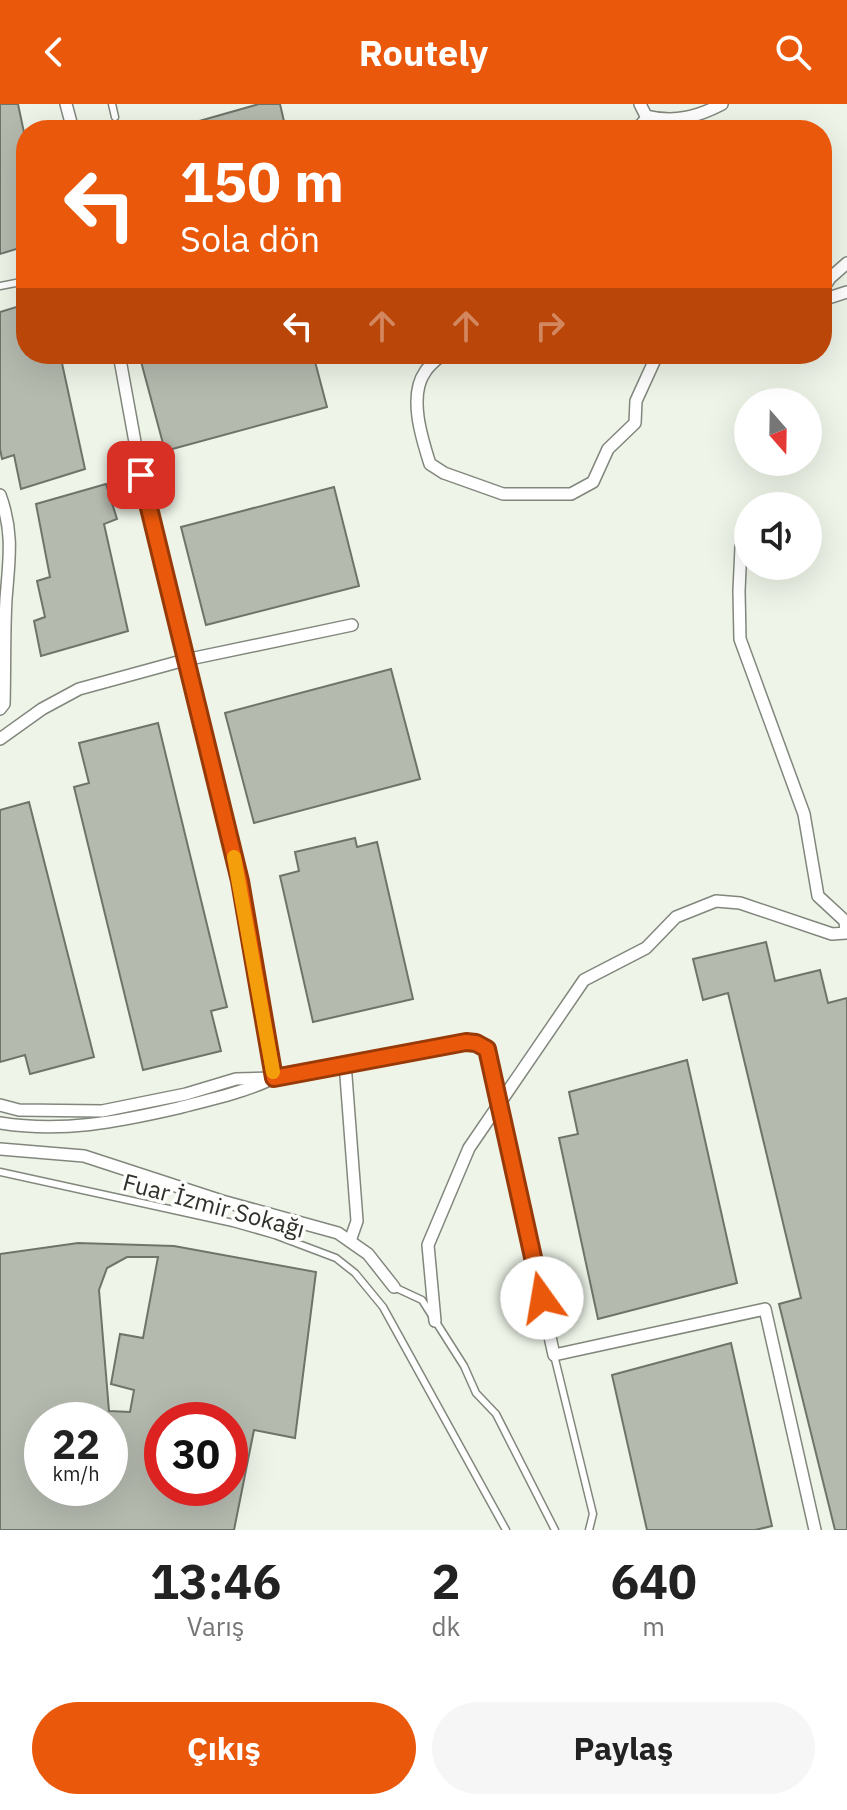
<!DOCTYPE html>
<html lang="tr">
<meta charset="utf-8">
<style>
body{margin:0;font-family:"IBM Plex Sans",sans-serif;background:#f6f6f6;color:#222;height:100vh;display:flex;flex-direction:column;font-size:30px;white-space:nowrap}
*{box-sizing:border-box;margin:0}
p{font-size:26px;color:#767676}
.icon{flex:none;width:44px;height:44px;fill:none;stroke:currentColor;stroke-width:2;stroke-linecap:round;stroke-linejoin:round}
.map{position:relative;height:1426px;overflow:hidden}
.sheet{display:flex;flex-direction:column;background:#fff;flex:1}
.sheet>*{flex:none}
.top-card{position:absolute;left:16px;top:16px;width:816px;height:244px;border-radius:32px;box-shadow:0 8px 32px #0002;background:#ea580c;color:#fff;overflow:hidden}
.needle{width:52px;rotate:160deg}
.controls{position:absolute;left:734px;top:284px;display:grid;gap:16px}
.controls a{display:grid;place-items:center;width:88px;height:88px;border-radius:50%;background:#fff;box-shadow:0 8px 32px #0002;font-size:40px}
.speed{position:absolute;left:24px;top:1298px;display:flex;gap:16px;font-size:40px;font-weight:700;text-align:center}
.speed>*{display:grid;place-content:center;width:104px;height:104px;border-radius:50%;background:#fff;box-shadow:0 8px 32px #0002;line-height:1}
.speed small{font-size:20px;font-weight:400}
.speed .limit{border:12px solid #d22;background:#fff;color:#111}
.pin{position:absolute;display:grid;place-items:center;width:68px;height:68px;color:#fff;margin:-34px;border-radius:16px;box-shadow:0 4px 12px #0006}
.me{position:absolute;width:88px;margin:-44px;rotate:347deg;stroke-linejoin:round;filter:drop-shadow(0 0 6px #0008)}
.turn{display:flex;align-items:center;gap:28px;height:168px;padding:0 32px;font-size:36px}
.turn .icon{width:104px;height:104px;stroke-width:2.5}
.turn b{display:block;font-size:56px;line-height:68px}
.lanes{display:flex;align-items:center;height:76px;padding:0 32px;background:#0003;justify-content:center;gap:40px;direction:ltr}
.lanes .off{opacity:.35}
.eta{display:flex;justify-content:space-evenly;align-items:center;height:136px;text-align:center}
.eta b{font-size:48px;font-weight:800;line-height:56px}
.cta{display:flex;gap:16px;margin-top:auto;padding:16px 32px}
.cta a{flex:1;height:92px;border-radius:48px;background:#ea580c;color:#fff;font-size:32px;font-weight:800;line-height:92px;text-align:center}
.cta a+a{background:#f6f6f6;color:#222}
header{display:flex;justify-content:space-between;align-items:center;height:104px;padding:0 32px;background:#ea580c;color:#fff;font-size:36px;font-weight:800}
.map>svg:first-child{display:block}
.building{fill:#b5baaf;stroke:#6f746a;stroke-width:2;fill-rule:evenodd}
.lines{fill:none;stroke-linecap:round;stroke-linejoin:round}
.service-casing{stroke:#82877d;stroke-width:9}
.minor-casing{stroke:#82877d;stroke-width:14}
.service{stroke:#fff;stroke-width:6}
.minor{stroke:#fff;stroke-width:11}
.minor-bridge-casing{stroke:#82877d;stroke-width:14;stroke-linecap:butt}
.minor-bridge{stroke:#fff;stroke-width:11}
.route-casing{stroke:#983908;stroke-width:20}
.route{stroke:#ea580c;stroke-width:14}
.slow{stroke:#f59e0b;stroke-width:14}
.labels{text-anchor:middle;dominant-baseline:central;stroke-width:7;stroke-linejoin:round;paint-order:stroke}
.street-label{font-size:24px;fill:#2e302b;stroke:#fefffc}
</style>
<header><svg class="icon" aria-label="back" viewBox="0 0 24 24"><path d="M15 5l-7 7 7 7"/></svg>Routely<svg class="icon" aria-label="search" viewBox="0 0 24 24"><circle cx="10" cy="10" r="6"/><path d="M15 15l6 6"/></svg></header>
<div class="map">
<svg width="847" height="1426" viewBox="0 0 847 1426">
<rect width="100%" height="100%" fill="#eef4e8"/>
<!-- building -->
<g class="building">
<polygon points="0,0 18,0 26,38 26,142 0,150"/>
<polygon points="259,0 280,0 286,26 178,26 178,23"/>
<polygon points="26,200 26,250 60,250 85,365 21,385 14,351 2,355 0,345 0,208"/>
<polygon points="139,250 313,250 327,303 165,347"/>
<polygon points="106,380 117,415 104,420 128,527 41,552 34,517 45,513 37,477 50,473 36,400"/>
<polygon points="334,383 359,482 206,521 181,423"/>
<polygon points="391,565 420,675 254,719 225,609"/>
<polygon points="158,619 227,903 211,907 221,947 143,966 74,683 89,679 79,639"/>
<polygon points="29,698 94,953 30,970 25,951 0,958 0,706"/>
<polygon points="355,734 357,743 377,738 413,895 313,918 280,772 299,767 295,748"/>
<polygon points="766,838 775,877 820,866 828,899 847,894 847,1426 835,1426 779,1200 801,1194 728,889 703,896 693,855"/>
<polygon points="687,956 737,1179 598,1215 559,1034 578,1030 569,988"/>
<path d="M78,1139l96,3 142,26 -21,166 -41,-8 -20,100h-234v-276zM127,1153h31l-15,81 -23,-4 -9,50 23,6 -4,22 -21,-1 -10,-121 8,-22zM42,1316h68v68h-68zM162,1316h68v68h-68z"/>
<polygon points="731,1239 772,1422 755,1426 647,1426 612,1271"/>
</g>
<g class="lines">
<!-- service casing -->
<g class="service-casing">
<g id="service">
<polyline points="112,0 115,13"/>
<polyline points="0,182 26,177"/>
<polyline points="0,1068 233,1119 275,1131 336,1154 355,1169 383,1203 506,1426"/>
<polyline points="394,1183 422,1196 464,1262 476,1289 496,1310 555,1426"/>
<polyline points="554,1251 593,1410 589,1426"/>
</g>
</g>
<!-- minor casing -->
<g class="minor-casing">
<g id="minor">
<polyline points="66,0 73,26"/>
<path d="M646,12c29,7 51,1 76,-12"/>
<polyline points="636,26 647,14 640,0"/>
<polyline points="822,186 830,174 847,159"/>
<polyline points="822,196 847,188"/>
<polyline points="119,250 141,371 240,777 274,974"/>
<path d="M443,250c-6,5 -14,11 -18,18 -17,24 -3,67 5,92l14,9 59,21h68l22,-12 15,-33 27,-26 1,-22 21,-46"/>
<path d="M0,391c14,38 9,65 6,104 -2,35 -1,70 -2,105l-4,5"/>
<polyline points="0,635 42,605 79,585 185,556 352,521"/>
<polyline points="345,959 357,1117 350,1137"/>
<polyline points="0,1001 19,1006 102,1007 186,990 236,975 274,974 466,938 476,939 487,945 490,953"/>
<path d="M0,1019c62,10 117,-1 178,-15 30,-8 60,-14 89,-27"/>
<polyline points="0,1045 84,1052 222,1097 338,1129 368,1150 394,1183"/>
<polyline points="510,1051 554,1251 765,1205 815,1426"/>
<polyline points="435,1217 428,1141 469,1044 584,876 646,844 676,813 716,797 740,799 832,830 846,829 845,817 818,792 804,710 740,535 739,487 741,443"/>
</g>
</g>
<!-- service -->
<use href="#service" class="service"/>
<!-- minor -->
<use href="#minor" class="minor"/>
<!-- minor-bridge casing -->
<g class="minor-bridge-casing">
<polyline id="minor-bridge" points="490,953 510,1051"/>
</g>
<!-- minor-bridge -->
<use href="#minor-bridge" class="minor-bridge"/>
</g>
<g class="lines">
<!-- route casing -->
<g class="route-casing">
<polyline id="route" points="141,371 240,777 274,974 466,938 476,939 487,945 542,1194"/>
</g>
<!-- route -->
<use href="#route" class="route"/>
<!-- slow -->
<polyline class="slow" points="234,753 273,968"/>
</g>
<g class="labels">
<!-- street labels -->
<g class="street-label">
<text transform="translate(214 1101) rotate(15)">Fuar İzmir Sokağı</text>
</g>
</g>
</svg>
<div class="controls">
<a><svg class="needle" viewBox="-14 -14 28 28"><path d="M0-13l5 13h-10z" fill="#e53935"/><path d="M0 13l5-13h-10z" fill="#767676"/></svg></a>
<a><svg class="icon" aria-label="sound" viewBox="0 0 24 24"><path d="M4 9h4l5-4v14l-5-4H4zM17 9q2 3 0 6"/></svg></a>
</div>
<div class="speed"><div>22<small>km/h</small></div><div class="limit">30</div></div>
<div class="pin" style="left:141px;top:371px;background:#d93025"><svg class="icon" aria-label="arrive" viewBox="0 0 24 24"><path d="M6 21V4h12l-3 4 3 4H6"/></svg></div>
<svg class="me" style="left:542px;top:1194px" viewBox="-20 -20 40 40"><circle r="19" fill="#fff"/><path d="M0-13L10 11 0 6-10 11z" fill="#ea580c"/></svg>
<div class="top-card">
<div class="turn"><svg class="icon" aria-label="left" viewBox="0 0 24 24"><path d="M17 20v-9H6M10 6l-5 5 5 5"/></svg><div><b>150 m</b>Sola dön</div></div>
<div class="lanes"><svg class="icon" aria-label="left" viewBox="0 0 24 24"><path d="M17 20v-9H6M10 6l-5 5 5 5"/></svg><svg class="icon off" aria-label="ahead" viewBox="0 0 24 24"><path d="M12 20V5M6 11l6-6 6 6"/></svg><svg class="icon off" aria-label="ahead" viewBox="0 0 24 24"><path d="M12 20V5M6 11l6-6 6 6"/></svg><svg class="icon off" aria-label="right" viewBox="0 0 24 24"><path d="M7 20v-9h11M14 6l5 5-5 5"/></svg></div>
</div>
</div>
<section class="sheet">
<div class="eta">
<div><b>13:46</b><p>Varış</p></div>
<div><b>2</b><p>dk</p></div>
<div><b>640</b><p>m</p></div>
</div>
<div class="cta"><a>Çıkış</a><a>Paylaş</a></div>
</section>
